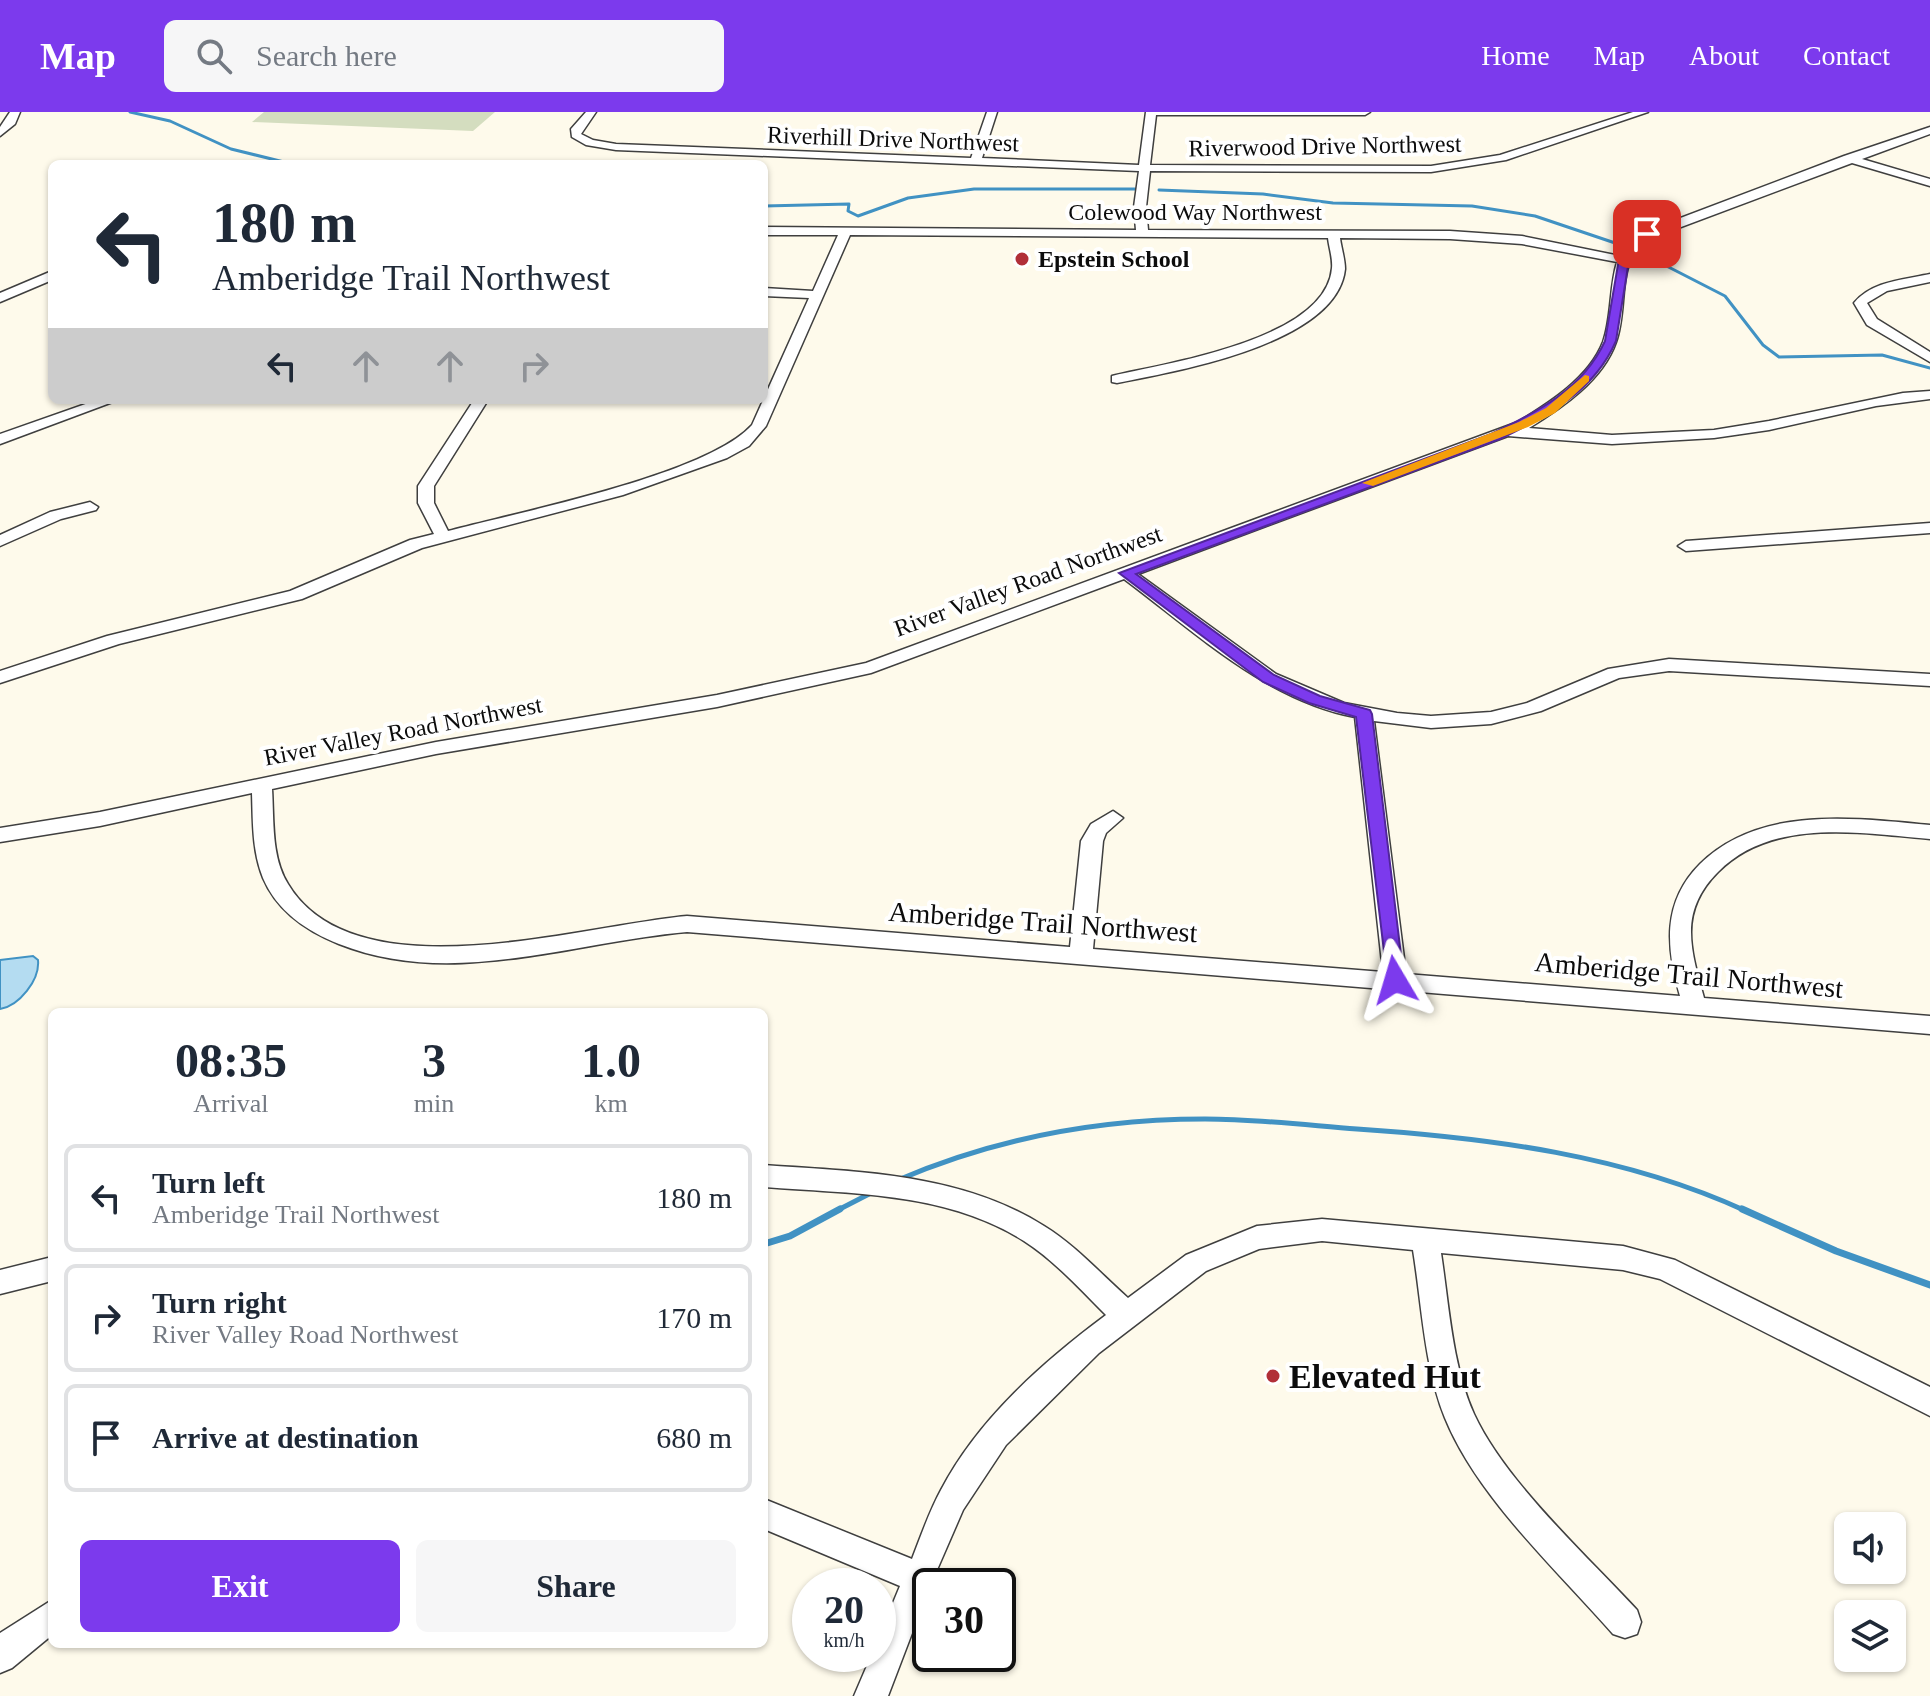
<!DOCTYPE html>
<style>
body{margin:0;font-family:"Times New Roman",serif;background:#f6f6f7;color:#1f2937;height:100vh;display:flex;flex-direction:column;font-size:30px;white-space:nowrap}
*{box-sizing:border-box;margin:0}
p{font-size:26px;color:#747a83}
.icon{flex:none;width:44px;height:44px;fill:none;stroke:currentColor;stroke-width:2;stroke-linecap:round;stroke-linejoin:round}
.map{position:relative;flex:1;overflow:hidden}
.details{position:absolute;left:48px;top:896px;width:720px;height:640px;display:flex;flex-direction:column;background:#fff;border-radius:12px;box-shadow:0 2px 6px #0004}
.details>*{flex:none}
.banner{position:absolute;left:48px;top:48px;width:720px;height:244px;border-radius:12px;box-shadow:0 2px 6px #0004;background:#fff;color:#1f2937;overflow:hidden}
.tools{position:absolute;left:1834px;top:1400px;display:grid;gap:16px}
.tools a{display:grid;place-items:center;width:72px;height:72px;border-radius:12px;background:#fff;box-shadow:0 2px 6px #0004;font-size:40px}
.speed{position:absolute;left:792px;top:1456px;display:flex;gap:16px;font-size:40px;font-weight:700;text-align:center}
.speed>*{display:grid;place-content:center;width:104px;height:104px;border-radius:50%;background:#fff;box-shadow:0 2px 6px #0004;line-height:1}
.speed small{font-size:20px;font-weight:400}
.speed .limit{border:4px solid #111;border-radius:12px;background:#fff;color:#111}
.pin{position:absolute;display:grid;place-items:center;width:68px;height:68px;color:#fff;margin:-34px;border-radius:16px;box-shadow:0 4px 12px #0006}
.me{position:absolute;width:88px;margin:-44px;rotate:353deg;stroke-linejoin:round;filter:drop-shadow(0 0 6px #0008)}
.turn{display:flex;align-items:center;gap:28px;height:168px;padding:0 32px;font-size:36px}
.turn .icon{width:104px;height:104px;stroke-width:2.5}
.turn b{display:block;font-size:56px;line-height:68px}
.lanes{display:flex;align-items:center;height:76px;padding:0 32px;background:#0003;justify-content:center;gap:40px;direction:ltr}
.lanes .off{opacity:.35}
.eta{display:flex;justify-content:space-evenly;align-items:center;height:136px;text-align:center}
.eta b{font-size:48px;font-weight:700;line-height:56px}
.cta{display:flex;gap:16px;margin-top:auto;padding:16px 32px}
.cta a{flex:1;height:92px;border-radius:12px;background:#7c3aed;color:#fff;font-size:32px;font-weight:700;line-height:92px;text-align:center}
.cta a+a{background:#f6f6f7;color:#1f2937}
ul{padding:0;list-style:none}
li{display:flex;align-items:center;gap:24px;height:108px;margin:0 16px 12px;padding:0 16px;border:4px solid #e0e1e3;border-radius:12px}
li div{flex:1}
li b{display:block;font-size:30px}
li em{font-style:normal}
header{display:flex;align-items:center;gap:48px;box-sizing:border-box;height:112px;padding:0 40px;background:#7c3aed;color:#fff}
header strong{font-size:38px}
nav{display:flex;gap:44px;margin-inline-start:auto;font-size:28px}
.search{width:560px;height:72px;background:#f6f6f7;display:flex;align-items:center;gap:20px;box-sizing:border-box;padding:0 28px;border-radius:12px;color:#747a83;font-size:30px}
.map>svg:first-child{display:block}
.cemetery{fill:#d4ddbf}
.water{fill:#b4dcf1;stroke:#4192c3;stroke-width:2}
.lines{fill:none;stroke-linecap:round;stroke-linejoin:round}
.stream-far2{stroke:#4192c3;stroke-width:3}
.stream-far1{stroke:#4192c3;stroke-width:5}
.stream{stroke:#4192c3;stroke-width:7}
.minor-casing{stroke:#3f3f3f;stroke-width:3}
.minor{fill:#fff;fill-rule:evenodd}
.route{fill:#7c3aed;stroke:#51269a;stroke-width:2}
.slow{fill:#f59e0b}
.poi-dot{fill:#b12f38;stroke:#fff;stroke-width:3}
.labels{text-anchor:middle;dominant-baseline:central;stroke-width:8;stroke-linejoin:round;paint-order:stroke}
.far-street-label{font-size:24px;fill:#0c0c0c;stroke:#fff}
.far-poi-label{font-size:24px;font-weight:bold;fill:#0c0c0c;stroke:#fff;text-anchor:start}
.street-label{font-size:28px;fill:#0c0c0c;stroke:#fff}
.near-poi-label{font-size:34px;font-weight:bold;fill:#0c0c0c;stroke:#fff;text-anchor:start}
</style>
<header>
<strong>Map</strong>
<div class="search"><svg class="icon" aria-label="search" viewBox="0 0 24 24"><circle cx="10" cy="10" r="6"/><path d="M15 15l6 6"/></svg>Search here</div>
<nav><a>Home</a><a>Map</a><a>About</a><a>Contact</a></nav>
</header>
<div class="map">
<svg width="1930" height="1584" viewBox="0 0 1930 1584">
<rect width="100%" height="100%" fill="#fefaeb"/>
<!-- cemetery -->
<polygon class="cemetery" points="264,0 495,0 473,19 252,10"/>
<!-- water -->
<path class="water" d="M33,844l5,4c2,20 -19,46 -38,49v-49z"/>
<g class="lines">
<!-- stream-far2 -->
<g class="stream-far2">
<polyline points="130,0 170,9 231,37 292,52"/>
<polyline points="360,52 384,52"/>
<polyline points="1159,78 1263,82 1333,91 1472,94 1535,104 1621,133"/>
<polyline points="764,94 849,92 848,99 858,104 908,86 974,77 1135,77"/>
<polyline points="1645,143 1725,184 1763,233 1779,245 1882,243 1930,256"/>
</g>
<!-- stream-far1 -->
<g class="stream-far1">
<path d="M898,1068c98,-42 201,-61 307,-61 51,0 101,6 152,10 133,9 267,26 389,82"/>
<polyline points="836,1099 871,1081"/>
</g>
<!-- stream -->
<g class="stream">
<polyline points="1742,1097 1836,1139 1930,1173"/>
<polyline points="764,1132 790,1124 840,1097"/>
</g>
<!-- minor casing -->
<g class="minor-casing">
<g id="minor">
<polygon points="10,0 20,0 15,12 0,24 0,15"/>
<path d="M586,0h10l-15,22 12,6 23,4 355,14 16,-46h10l-15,46 157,7 7,-53h224l-5,3h-209l-6,50 281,1 69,-11 133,-43h15l-142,48 -75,12 -281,-1 -4,36 2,23 302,1 72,5 98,20 13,-20 211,-80 86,-29v7l-68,25 68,20v7l-78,-23 -211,79c-24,29 -13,67 -25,100 -13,38 -54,66 -87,86l83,7 102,-5 55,-9 134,-28 27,-2v8l-54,7 -107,24 -55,8 -102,6 -104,-8 -370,138 138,100 68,29 53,10 34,3 60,-4 36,-9 81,-34 61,-10 261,15v12l-261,-15 -50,7 -78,33 -50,13 -60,4 -57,-7 32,253 274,22c-14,-48 -18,-94 20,-132 60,-59 154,-46 230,-39v14c-69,-6 -158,-22 -212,33 -16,16 -27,35 -27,60 0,22 7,44 13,66l226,18v18l-1243,-102c-116,10 -235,57 -348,12 -33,-13 -62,-33 -76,-66 -11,-27 -10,-57 -11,-85l-152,33 -100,16v-14l100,-16 336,-70 281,-47 149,-32 652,-241c31,-19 71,-44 85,-80 9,-25 6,-54 14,-80l-95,-18 -72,-5 -110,-1c1,9 5,21 5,31 -8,75 -169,102 -228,114l-5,-1v-6c54,-13 214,-36 220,-108 1,-9 -3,-21 -4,-30l-478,-3 -84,191 -17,20 -22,12 -104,37 -201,53 -120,51 -183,45 -119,39v-12l107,-35 183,-45 120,-51 24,-6 -16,-31v-17l56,-86h14l-54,86v17l14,28c71,-19 259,-56 304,-106l57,-127 -45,-2v-8l49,3 25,-56h-74v-8l372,3 -2,-23 5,-36 -523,-21 -30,-5 -14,-8 -1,-8zM1124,467c71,53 142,121 231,138l28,255 -290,-23 10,-108 3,-8 17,-15 -10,-7 -22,13 -10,17 -11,106 -383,-31c-104,9 -332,80 -399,-32 -17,-27 -14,-64 -16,-95l164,-35 281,-47 154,-34z"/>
<polygon points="52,159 52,168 0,190 0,181"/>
<path d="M1930,162v8l-43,9 -20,12 10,16 53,33v10l-63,-37 -13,-22c18,-22 49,-23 76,-29z"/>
<polygon points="97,288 118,288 0,332 0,322"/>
<polygon points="90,390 98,395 96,398 61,407 0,434 0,423 50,400"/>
<polygon points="1930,411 1930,421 1686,439 1678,434 1686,429"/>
<path d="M764,1053c96,7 196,8 280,61 31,19 57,48 84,72l58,-43 71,-29 65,-7 301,27 52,14 255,127v29l-270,-137 -37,-9 -182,-17c8,52 11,112 33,161 31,67 111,140 163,196l4,12 -4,12 -12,4 -12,-4c-56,-64 -136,-137 -168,-216 -21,-52 -23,-113 -32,-168l-91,-9 -63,8 -53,22 -107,82 -93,92 -43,65 -33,76 -42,110h-34l18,-42h6v-15l22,-53 -136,-57v-30l148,60c9,-23 17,-47 29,-69 37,-71 102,-128 165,-175 -26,-26 -51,-54 -82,-74 -77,-49 -171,-47 -260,-54z"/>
<polygon points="52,1145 52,1169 0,1182 0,1158"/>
<polygon points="52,1488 52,1523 12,1556 0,1561 0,1521"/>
</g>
</g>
<!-- minor -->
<use href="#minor" class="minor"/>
</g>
<!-- route -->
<path class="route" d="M1647,119l3,5 -20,18 -14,87c-22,51 -69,75 -116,98l-364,135 138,101 46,21 50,14 2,4 32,266 -3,5h-13l-32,-268 -47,-14 -46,-21 -144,-109 372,-139c45,-21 92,-45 114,-93l15,-88z"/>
<!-- slow -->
<polygon class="slow" points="1585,263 1589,264 1589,269 1555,301 1528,315 1373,374 1362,371 1519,310 1546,296"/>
<!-- markers -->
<g class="poi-dot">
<circle cx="1022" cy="147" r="8"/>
<circle cx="1273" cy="1264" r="8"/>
</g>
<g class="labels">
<!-- far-street labels -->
<g class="far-street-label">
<text transform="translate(893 27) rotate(2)">Riverhill Drive Northwest</text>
<text transform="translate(1325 34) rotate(-1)">Riverwood Drive Northwest</text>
<text x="1195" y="100">Colewood Way Northwest</text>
<text transform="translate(1028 469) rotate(-20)">River Valley Road Northwest</text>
<text transform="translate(403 619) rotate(-11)">River Valley Road Northwest</text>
</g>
<!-- far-poi labels -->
<g class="far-poi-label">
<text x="1038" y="147">Epstein School</text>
</g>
<!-- street labels -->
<g class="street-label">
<text transform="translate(1043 810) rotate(4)">Amberidge Trail Northwest</text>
<text transform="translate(1689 863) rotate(5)">Amberidge Trail Northwest</text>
</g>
<!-- near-poi labels -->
<g class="near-poi-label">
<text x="1289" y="1264">Elevated Hut</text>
</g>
</g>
</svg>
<div class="tools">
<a><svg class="icon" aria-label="sound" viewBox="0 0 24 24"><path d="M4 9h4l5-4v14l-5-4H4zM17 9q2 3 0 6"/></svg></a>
<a><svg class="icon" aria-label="layers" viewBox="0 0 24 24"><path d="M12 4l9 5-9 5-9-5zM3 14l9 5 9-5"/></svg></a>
</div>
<div class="speed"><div>20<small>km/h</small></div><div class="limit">30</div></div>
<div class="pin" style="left:1647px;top:122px;background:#d93025"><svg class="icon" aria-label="arrive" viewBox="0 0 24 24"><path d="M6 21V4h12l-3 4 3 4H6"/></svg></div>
<svg class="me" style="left:1395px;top:868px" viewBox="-20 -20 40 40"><path d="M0-17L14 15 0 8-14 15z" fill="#7c3aed" stroke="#fff" stroke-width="4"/></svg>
<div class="banner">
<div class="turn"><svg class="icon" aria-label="left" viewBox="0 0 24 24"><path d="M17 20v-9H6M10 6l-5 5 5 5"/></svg><div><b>180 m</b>Amberidge Trail Northwest</div></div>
<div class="lanes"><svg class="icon" aria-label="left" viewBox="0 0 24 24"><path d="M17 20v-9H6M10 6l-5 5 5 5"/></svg><svg class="icon off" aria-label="ahead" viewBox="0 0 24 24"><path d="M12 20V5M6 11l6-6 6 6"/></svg><svg class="icon off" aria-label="ahead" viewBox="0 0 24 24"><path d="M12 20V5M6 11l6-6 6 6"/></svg><svg class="icon off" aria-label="right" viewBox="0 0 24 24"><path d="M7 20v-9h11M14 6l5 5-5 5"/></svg></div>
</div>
<section class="details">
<div class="eta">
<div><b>08:35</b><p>Arrival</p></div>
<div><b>3</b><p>min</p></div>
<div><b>1.0</b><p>km</p></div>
</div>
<ul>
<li><svg class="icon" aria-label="left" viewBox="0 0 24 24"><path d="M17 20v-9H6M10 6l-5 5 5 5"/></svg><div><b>Turn left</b><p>Amberidge Trail Northwest</p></div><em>180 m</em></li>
<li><svg class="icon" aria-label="right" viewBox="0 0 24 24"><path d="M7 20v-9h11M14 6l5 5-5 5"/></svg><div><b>Turn right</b><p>River Valley Road Northwest</p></div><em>170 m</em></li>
<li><svg class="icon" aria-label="arrive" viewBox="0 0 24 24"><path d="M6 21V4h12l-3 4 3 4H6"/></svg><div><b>Arrive at destination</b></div><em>680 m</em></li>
</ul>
<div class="cta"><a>Exit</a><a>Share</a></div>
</section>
</div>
